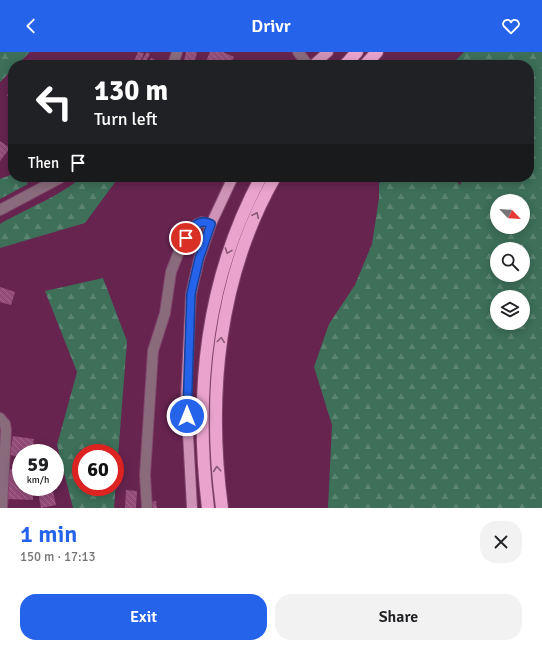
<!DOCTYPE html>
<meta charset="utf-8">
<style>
body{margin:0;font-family:Signika,sans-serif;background:#f2f2f2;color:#202124;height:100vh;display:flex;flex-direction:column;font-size:15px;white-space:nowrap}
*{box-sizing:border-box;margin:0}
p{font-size:13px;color:#757577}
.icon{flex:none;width:22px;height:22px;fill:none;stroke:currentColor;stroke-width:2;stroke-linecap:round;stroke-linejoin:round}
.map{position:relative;height:456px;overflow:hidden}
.sheet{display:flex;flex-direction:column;background:#fff;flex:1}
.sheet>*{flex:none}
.top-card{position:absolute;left:8px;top:8px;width:526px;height:122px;border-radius:16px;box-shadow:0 2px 10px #0003;background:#202124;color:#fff;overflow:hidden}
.needle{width:26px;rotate:115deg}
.tools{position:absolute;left:490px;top:142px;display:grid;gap:8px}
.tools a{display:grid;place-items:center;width:40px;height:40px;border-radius:50%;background:#fff;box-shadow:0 2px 10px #0003;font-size:20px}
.speed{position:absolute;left:12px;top:392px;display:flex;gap:8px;font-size:20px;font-weight:700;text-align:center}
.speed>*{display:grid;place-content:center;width:52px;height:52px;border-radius:50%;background:#fff;box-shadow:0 2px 10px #0003;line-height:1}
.speed small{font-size:10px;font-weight:400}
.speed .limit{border:6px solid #d22;background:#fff;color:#111}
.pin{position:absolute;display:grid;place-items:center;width:34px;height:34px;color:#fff;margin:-17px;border:2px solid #fff;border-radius:50%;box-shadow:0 1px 4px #0007}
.me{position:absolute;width:44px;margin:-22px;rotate:0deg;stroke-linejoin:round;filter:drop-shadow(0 0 3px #0008)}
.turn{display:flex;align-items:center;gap:14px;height:84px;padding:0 20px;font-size:18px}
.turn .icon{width:52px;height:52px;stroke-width:2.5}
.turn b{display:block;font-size:28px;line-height:34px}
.then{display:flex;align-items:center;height:38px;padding:0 20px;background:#0003;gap:8px;font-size:15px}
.round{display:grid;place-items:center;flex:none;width:42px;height:42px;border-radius:16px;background:#f2f2f2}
.headline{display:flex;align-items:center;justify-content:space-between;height:68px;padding:0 20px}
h1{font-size:24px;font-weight:600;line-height:30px;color:#2563eb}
.action{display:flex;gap:8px;margin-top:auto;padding:8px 20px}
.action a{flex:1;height:46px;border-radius:16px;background:#2563eb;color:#fff;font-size:16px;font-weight:600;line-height:46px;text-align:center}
.action a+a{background:#f2f2f2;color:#202124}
header{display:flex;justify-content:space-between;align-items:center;height:52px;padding:0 20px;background:#2563eb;color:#fff;font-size:18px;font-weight:600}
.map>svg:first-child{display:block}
.forest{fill:url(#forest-firs);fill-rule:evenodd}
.building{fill:url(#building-back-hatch)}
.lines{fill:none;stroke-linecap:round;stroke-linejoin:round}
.minor-casing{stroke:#81456c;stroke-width:12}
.major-casing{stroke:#81456c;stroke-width:12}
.highway-casing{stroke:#81456c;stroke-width:14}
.minor{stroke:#896b7c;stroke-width:10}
.major{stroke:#ce93b6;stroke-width:10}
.highway{stroke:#eaa3cc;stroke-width:12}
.oneway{stroke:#895975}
.route-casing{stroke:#184099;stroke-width:10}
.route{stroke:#2563eb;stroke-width:7}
</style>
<header><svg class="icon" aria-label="back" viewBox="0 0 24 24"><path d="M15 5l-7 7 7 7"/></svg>Drivr<svg class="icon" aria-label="heart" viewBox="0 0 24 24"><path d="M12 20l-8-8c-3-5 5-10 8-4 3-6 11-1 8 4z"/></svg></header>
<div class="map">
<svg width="542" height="456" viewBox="0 0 542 456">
<defs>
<pattern id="forest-firs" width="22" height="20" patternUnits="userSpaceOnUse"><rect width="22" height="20" fill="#3d6f59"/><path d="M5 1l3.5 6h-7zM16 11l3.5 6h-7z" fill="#5a8371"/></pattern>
<pattern id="building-back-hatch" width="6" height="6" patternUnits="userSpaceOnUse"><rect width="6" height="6" fill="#934c78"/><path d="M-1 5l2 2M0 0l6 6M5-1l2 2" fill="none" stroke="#a3658c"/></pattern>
</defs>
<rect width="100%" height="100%" fill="#66244f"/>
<!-- forest -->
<g class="forest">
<polygon points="0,0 30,0 17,13 13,13 13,17 0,30"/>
<path d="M464,0h78v456h-214l4,-83 -18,-58 15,-43 26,-39 17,-41 7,-46v-15l14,-6h57l11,8 1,-8h67v-112h-78zM497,149h26v26h-26zM497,197h26v26h-26zM497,245h26v26h-26z"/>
<polygon points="13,122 13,125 23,125 28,132 0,147 0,127"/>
<path d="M81,125h33l2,4 -31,42 -85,25v-24c23,-14 65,-30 81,-47z"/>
<path d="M103,226l24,63 -13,167h-41l-16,-63 20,-73 -32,-81zM81,401h34v34h-34z"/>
</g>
<!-- building -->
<g class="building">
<polygon points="138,0 144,1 140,11 134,9"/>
<polygon points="147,0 150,2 144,13 140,11"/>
<polygon points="186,0 197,0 194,13 183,13"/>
<polygon points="210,0 223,0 234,5 230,13 209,13 205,12"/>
<polygon points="151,6 165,13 149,13 148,12"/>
<polygon points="13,38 13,50 7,43"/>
<polygon points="12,80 13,81 13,89 8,85"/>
<polygon points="0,89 10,96 0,109"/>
<polygon points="0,235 15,240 11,253 0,250"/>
<polygon points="13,384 34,387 32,401 21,401 21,405 10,403"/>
<polygon points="8,417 21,418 21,435 33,435 33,448 7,447"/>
<polygon points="37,435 52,435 56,453 41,456"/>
<polygon points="126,438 137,439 136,456 125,456"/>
<polygon points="156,449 157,456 150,456 150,450"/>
</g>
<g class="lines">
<!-- minor casing -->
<g class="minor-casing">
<g id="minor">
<polyline points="298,0 308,13"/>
<polyline points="173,13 177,0"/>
<polyline points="0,158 62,125"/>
<polyline points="0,366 5,372 6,378 2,456"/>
<polyline points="147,456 145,423 153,299 165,261 171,220 180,197 197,172 202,170 211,172"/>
</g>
</g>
<!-- major casing -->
<g class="major-casing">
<g id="major">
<polyline points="313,13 328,0"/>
<polyline points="192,456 186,345 191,242 199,207 211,172 233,125"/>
</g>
</g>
<!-- highway casing -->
<g class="highway-casing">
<g id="highway">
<polyline points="345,13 357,0"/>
<polyline points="365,13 377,0"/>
<path d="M208,456c-14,-115 -3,-228 53,-331"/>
<path d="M222,456c-15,-112 -4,-231 53,-331"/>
</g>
</g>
<!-- minor -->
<use href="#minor" class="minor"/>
<!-- major -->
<use href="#major" class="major"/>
<!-- highway -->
<use href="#highway" class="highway"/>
</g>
<!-- one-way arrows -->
<defs><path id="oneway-chevron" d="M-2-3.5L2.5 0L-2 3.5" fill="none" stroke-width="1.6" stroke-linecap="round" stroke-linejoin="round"/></defs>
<g class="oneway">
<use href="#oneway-chevron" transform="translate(256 163) rotate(-65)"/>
<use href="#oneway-chevron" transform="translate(228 199) rotate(110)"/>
<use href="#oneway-chevron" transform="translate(221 288) rotate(-82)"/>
<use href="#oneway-chevron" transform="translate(217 417) rotate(-95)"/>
</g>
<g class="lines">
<!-- route casing -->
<g class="route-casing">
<path id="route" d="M186,186c6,-9 12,-21 25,-14l-12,35 -8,35 -4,122"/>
</g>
<!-- route -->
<use href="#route" class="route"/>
</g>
</svg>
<div class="tools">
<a><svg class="needle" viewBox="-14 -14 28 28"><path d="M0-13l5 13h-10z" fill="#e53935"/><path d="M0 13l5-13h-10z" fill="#757577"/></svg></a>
<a><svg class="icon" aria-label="search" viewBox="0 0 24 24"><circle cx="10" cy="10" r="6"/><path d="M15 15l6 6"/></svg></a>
<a><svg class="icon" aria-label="layers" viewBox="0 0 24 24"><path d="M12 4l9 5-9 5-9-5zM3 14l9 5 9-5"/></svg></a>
</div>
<div class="speed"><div>59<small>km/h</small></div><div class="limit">60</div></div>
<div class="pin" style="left:186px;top:186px;background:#d93025"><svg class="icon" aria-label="arrive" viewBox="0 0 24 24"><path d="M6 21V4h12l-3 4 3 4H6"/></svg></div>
<svg class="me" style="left:187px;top:364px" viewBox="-20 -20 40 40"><circle r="17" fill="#2563eb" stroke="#fff" stroke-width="3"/><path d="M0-11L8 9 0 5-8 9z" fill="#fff"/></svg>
<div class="top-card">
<div class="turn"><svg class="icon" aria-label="left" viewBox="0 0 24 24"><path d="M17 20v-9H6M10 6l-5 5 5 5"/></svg><div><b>130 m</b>Turn left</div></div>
<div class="then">Then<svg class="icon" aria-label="arrive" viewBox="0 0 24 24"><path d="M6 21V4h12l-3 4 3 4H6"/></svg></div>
</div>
</div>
<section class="sheet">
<div class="headline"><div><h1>1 min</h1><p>150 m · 17:13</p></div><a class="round"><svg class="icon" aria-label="close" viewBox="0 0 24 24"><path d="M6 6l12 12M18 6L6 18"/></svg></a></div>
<div class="action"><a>Exit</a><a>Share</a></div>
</section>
